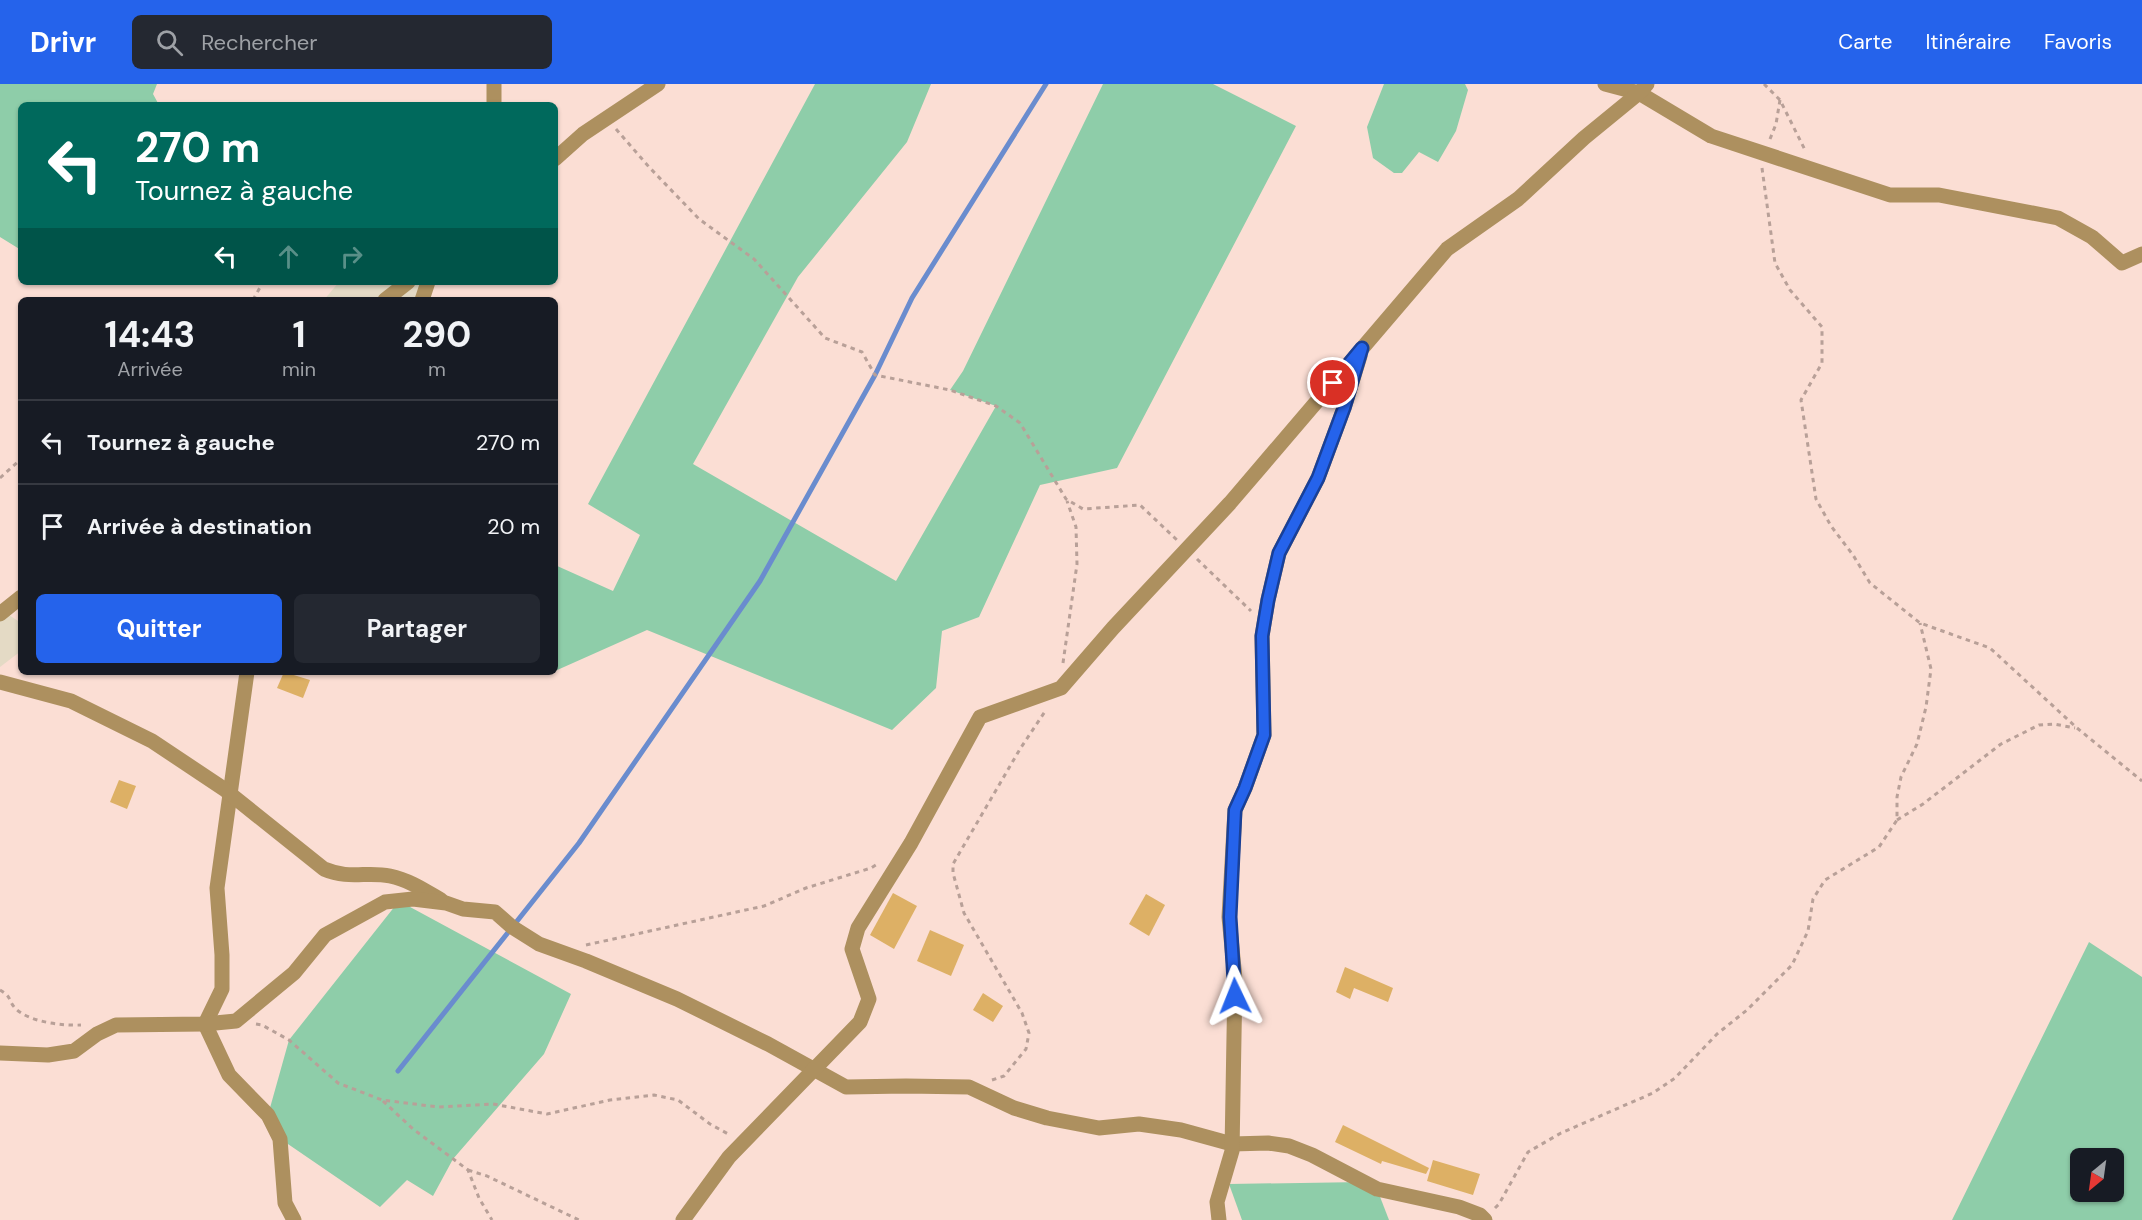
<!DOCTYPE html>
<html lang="fr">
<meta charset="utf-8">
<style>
body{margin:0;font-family:"DM Sans",sans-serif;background:#242831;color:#f1f3f6;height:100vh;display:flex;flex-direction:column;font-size:22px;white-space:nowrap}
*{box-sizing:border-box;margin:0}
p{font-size:20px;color:#9ea1a6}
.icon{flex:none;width:33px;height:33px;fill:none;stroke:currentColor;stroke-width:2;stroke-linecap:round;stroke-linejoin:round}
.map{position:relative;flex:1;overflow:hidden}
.side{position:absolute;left:18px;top:213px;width:540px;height:378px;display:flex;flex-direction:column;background:#171b24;border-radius:9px;box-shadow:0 2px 4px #0004}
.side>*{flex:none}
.banner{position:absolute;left:18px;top:18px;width:540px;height:183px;border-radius:9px;box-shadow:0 2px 4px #0004;background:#00695c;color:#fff;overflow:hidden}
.needle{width:39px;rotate:209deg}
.fabs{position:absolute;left:2070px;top:1064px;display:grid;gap:12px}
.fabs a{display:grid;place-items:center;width:54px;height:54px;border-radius:9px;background:#171b24;box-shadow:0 2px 4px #0004;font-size:30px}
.pin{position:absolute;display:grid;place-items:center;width:51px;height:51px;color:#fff;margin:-26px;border:3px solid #fff;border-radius:50%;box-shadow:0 2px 6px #0007}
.me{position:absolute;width:66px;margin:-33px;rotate:358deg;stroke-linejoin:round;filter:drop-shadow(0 0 4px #0008)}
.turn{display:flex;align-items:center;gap:21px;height:126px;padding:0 18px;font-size:27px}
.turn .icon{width:78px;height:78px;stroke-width:2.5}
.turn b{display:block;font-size:42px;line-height:51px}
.lanes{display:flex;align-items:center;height:57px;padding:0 18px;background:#0003;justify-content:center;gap:30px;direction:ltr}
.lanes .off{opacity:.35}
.eta{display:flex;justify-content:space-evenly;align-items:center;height:102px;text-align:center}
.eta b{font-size:36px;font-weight:700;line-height:42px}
.action{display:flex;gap:12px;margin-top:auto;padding:12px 18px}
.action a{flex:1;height:69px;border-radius:9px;background:#2563eb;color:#fff;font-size:24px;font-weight:700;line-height:69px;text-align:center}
.action a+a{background:#242831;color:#f1f3f6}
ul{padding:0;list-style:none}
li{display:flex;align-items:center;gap:18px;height:84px;padding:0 18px;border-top:2px solid #363941}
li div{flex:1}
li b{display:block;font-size:22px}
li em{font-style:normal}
header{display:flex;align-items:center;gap:36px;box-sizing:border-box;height:84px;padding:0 30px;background:#2563eb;color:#fff}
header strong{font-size:28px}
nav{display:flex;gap:33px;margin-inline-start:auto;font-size:21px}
.search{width:420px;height:54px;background:#242831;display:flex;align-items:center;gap:15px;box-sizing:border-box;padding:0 21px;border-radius:9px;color:#9ea1a6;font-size:22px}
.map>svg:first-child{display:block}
.commercial{fill:#e4dac5}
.green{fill:#8ecda9;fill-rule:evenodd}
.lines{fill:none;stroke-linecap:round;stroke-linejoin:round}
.stream{stroke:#6a8cce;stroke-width:5}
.building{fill:#ddb065}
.path{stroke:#b8a098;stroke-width:3;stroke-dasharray:4.5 4.5;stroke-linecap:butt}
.minor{stroke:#ad905f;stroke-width:15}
.route-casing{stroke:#184099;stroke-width:15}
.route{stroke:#2563eb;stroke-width:10}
</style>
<header>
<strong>Drivr</strong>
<div class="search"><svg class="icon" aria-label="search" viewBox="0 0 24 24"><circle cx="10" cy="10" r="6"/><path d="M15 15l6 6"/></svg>Rechercher</div>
<nav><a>Carte</a><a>Itinéraire</a><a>Favoris</a></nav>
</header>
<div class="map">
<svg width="2142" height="1136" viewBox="0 0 2142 1136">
<rect width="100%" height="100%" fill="#fbded4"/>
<!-- commercial -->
<g class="commercial">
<polygon points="339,198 428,198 422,216 324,216"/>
<polygon points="0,525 21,539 21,567 0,583"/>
</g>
<!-- green -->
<g class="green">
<polygon points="0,0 157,0 153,10 159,21 21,21 21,166 0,153"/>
<polygon points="815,0 931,0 907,58 798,193 693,380 896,497 996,322 950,306 963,287 1103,0 1213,0 1296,42 1117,384 1040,401 979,533 942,547 936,604 892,646 647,546 555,587 555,481 613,507 640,451 588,420"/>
<polygon points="1384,0 1465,0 1468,6 1456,47 1438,78 1419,68 1402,89 1394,89 1373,74 1367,43"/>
<polygon points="399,817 571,910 544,970 453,1075 433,1112 407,1096 380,1123 285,1058 268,1031 289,956"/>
<path d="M2089,858l53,35v243h-190zM2080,1074h34v33h-34z"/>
<polygon points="1363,1098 1377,1105 1389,1136 1242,1136 1229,1100"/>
</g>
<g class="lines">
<!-- stream -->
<polyline class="stream" points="398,987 579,759 760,497 875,291 912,214 1046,0"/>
</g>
<!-- building -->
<g class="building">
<polygon points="284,588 310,596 303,614 277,604"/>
<polygon points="119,696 136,702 127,725 110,718"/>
<polygon points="893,809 917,822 894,865 870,851"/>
<polygon points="1146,810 1165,821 1149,852 1129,840"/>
<polygon points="930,846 964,861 951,892 917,877"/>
<polygon points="1345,883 1393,904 1388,918 1354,904 1350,915 1336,908"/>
<polygon points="983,909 1003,922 993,938 973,926"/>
<polygon points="1343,1041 1429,1084 1426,1090 1382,1077 1381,1080 1335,1058"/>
<polygon points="1433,1076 1480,1090 1473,1111 1427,1097"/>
</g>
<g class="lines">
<!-- path -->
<g class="path">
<polyline points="1764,0 1780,16 1805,66"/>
<polyline points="616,45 649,83 699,135 754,175 825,254 862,268 875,291 950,306 996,322 1020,339 1066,415 1083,425 1140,421 1177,456"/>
<polyline points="1770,55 1776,40 1780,16"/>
<polyline points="1762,84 1775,179 1790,206 1822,243 1822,279 1801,316 1816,415 1831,442 1853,471 1870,499 1920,539 1990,564 2077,644 2142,697"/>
<polyline points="253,216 263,198"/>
<polyline points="0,394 21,375"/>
<polyline points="1197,475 1251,527"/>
<polyline points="1063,579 1077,480 1076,443 1067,417"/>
<polyline points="1897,736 1923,720 2001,660 2039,641 2054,640 2075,644"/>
<polyline points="586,861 764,822 806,804 871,784 879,779"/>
<path d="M0,906c12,7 8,10 15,18 13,14 48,18 66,17"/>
<polyline points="256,940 262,941 289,956 338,999 382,1016 438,1023 493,1020 547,1030 610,1016 654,1011 678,1016 710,1040 730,1051"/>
<polyline points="992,996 1004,992 1026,965 1029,949 1022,929 964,829 953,789 953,780 1020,665 1046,626"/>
<polyline points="383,1017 413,1045 468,1086 479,1114 492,1136"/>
<polyline points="468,1086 487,1092 579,1136"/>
<polyline points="1495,1124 1499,1120 1528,1068 1561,1049 1653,1009 1675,994 1717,950 1747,926 1792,881 1808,847 1813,815 1825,796 1879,763 1897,736 1897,713 1901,693 1917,660 1926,623 1931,585 1920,539"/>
</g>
<!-- minor -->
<g class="minor">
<polyline points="1605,0 1639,9 1711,52 1890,111 1939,111 2058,134 2092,153 2122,179 2142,170"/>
<polyline points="494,21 494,0"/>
<polyline points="555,75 583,50 658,0"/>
<polyline points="385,216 408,198"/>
<polyline points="422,216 428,198"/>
<polyline points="0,530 21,513"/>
<polyline points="247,588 217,804 222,871 222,905 205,940 229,991 268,1031 280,1055 285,1119 294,1136"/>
<path d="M0,598l71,19 81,40 72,48 100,80c26,11 42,2 66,7 19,4 34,14 51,24"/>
<polyline points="0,969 48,971 74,967 97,950 116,941 205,940 236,937 294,889 325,851 385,818 413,815 446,819 463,825 495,828 512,843 539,860 586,877 677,915 768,960 846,1003 906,1002 969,1003 1014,1024 1047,1034 1099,1044 1139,1040 1181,1046 1232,1060 1268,1059 1289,1062 1312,1071 1377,1105 1459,1123 1480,1131 1485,1136"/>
<polyline points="683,1136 729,1073 860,938 869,915 852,865 858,844 911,759 980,633 1061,604 1113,544 1230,419 1447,165 1518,115 1584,54 1639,9 1647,0"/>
<polyline points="1219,1136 1217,1118 1232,1067 1235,895 1229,833 1235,726 1245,704 1264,651 1262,552 1268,516 1279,469 1318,394 1344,324 1360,272"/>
</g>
</g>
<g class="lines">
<!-- route casing -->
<g class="route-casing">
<polyline id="route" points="1235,912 1230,833 1235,726 1245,704 1264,651 1262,552 1268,516 1279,469 1318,394 1344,324 1362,264 1333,299"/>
</g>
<!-- route -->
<use href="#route" class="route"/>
</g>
</svg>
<div class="fabs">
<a><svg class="needle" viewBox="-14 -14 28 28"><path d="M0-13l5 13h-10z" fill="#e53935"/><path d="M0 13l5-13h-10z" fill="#9ea1a6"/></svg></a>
</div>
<div class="pin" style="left:1333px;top:299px;background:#d93025"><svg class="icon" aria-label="arrive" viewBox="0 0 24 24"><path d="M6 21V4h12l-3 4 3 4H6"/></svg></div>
<svg class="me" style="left:1235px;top:912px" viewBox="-20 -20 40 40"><path d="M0-17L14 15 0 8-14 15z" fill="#2563eb" stroke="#fff" stroke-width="4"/></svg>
<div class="banner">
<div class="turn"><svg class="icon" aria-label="left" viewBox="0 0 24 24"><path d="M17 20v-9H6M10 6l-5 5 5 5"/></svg><div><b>270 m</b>Tournez à gauche</div></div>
<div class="lanes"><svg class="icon" aria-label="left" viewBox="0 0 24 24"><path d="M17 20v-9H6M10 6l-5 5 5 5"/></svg><svg class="icon off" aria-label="ahead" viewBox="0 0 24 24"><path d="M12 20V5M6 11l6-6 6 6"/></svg><svg class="icon off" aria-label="right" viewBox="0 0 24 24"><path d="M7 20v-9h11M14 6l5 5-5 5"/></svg></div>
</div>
<section class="side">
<div class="eta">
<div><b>14:43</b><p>Arrivée</p></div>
<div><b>1</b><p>min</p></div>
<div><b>290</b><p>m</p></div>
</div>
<ul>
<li><svg class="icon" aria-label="left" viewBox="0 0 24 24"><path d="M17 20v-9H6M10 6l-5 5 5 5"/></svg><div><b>Tournez à gauche</b></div><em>270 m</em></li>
<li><svg class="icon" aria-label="arrive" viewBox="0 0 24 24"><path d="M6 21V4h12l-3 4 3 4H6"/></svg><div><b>Arrivée à destination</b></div><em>20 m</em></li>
</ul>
<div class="action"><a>Quitter</a><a>Partager</a></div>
</section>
</div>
